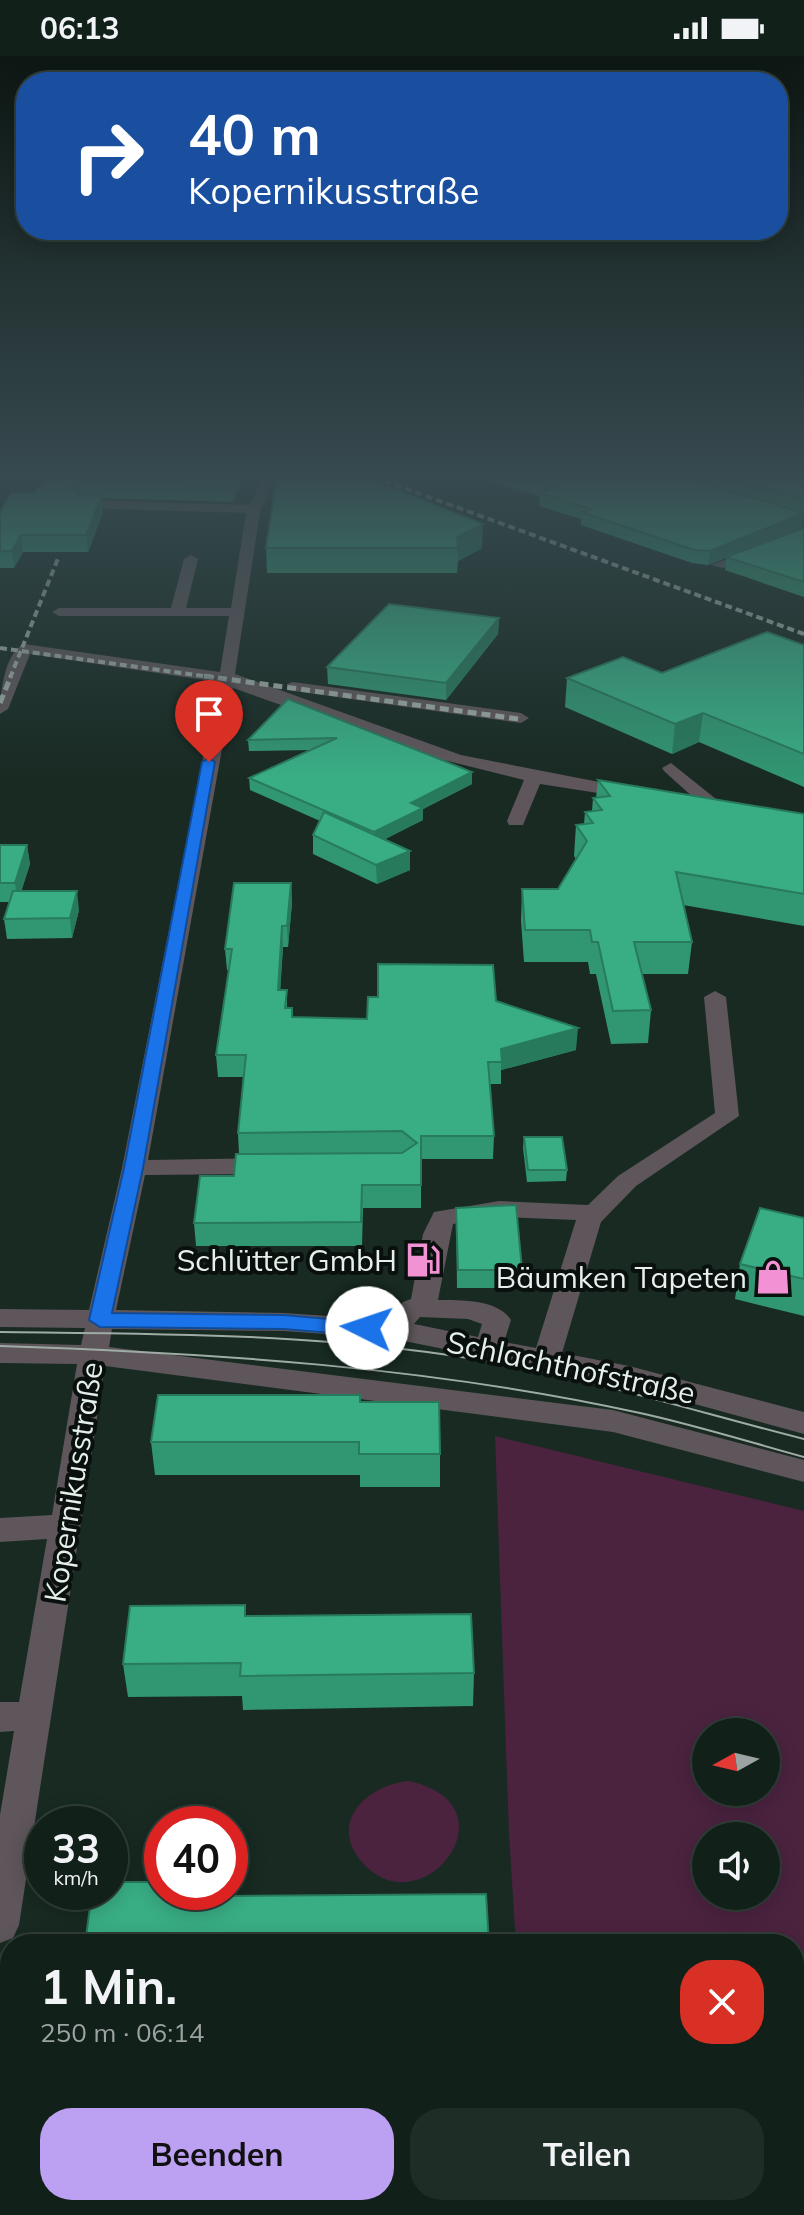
<!DOCTYPE html>
<html lang="de">
<meta charset="utf-8">
<style>
body{margin:0;font-family:Mulish,sans-serif;background:#1f2d27;color:#f1f3f6;height:100vh;display:flex;flex-direction:column;font-size:30px;white-space:nowrap}
*{box-sizing:border-box;margin:0}
p{font-size:26px;color:#9ca3a2}
.icon{flex:none;width:44px;height:44px;fill:none;stroke:currentColor;stroke-width:2;stroke-linecap:round;stroke-linejoin:round}
.map{position:relative;flex:1;overflow:hidden}
.drawer{position:absolute;left:0px;top:1878px;width:804px;height:282px;display:flex;flex-direction:column;background:#12201a;border-radius:32px 32px 0 0;box-shadow:0 4px 20px #0003,0 0 0 2px #313e39}
.drawer>*{flex:none}
.guide{position:absolute;left:16px;top:16px;width:772px;height:168px;border-radius:32px;box-shadow:0 4px 20px #0003,0 0 0 2px #313e39;background:#1a4fa0;color:#fff;overflow:hidden}
.needle{width:52px;rotate:262deg}
.tools{position:absolute;left:692px;top:1662px;display:grid;gap:16px}
.tools a{display:grid;place-items:center;width:88px;height:88px;border-radius:50%;background:#12201a;box-shadow:0 4px 20px #0003,0 0 0 2px #313e39;font-size:40px}
.speed{position:absolute;left:24px;top:1750px;display:flex;gap:16px;font-size:40px;font-weight:700;text-align:center}
.speed>*{display:grid;place-content:center;width:104px;height:104px;border-radius:50%;background:#12201a;box-shadow:0 4px 20px #0003,0 0 0 2px #313e39;line-height:1}
.speed small{font-size:20px;font-weight:400}
.speed .limit{border:12px solid #d22;background:#fff;color:#111}
.pin{position:absolute;display:grid;place-items:center;width:68px;height:68px;color:#fff;margin:-82px -34px;border-radius:50% 50% 50% 0;rotate:-45deg;box-shadow:0 0 8px #0007}
.pin .icon{rotate:45deg}
.me{position:absolute;width:88px;margin:-44px;rotate:274deg;stroke-linejoin:round;filter:drop-shadow(0 0 6px #0008)}
.turn{display:flex;align-items:center;gap:28px;height:168px;padding:0 40px;font-size:36px}
.turn .icon{width:104px;height:104px;stroke-width:2.5}
.turn b{display:block;font-size:56px;line-height:68px}
.round{display:grid;place-items:center;flex:none;width:84px;height:84px;border-radius:32px;background:#1f2d27}
.head{display:flex;align-items:center;justify-content:space-between;height:136px;padding:0 40px}
h1{font-size:48px;font-weight:700;line-height:60px}
.button{display:flex;gap:16px;margin-top:auto;padding:16px 40px}
.button a{flex:1;height:92px;border-radius:32px;background:#bca0f2;color:#111;font-size:32px;font-weight:700;line-height:92px;text-align:center}
.button a+a{background:#1f2d27;color:#f1f3f6}
.status{display:flex;justify-content:space-between;align-items:center;height:56px;padding:0 40px;background:#12201a;direction:ltr}
.status svg{height:22px;fill:currentColor}
.map>svg:first-child{display:block}
.green{fill:#4b233f;fill-rule:evenodd}
.lines{fill:none;stroke-linecap:round;stroke-linejoin:round}
.minor{fill:#5e565b;fill-rule:evenodd}
.tram{stroke:#9faca6;stroke-width:2}
.rail-far1{stroke:#9faca6;stroke-width:4;stroke-dasharray:7 4;stroke-linecap:butt}
.rail{stroke:#9faca6;stroke-width:5;stroke-dasharray:9 5;stroke-linecap:butt}
.wall{fill:#319672}
.shaded-wall{fill:#287a5d}
.building{fill:#39ae85;stroke:#287a5d;stroke-width:2}
.route{fill:#1a73e8;stroke:#114b97;stroke-width:2}
.labels{text-anchor:middle;dominant-baseline:central;stroke-width:8;stroke-linejoin:round;paint-order:stroke}
.poi-label{font-size:30px;fill:#e5f0ea;stroke:#09100d;text-anchor:end}
.street-label{font-size:30px;fill:#e5f0ea;stroke:#09100d}
</style>
<div class="status"><b>06:13</b><svg viewBox="0 0 49 12"><path d="M0 12V9h3v3zM5 12V6h3v6zM10 12V3h3v9zM15 12V0h3v12zM26 1h20v11H26zM47 4h2v5h-2z"/></svg></div>
<div class="map">
<svg width="804" height="2159" viewBox="0 0 804 2159">
<rect width="100%" height="100%" fill="#182a22"/>
<!-- green -->
<g class="green">
<path d="M495,1380l309,75v704h-270v-9h260v-262h-278l-7,-109zM706,1676h60v60h-60zM706,1780h60v60h-60z"/>
<path d="M408,1725c112,23 13,151 -47,80 -33,-40 7,-76 47,-80z"/>
</g>
<g class="lines">
<!-- minor -->
<g class="minor">
<path d="M262,421h12l-14,35 -25,162 226,81 169,33 9,5 -9,5 -90,-14 -17,41h-14l-2,-4 17,-41 -104,-26 -187,-66 -85,472 119,-2 12,8 -12,8 -122,1 -29,135 168,3 103,7 16,-18 8,-3 12,-65 11,-22 65,-11 89,4 30,-29 97,-63 -11,-116 11,-6 11,6 13,119 -103,70 -35,36 -39,131 67,13 175,46v22l-175,-48 -235,-47 -110,-8 -172,-2 -3,18 504,63 191,50v22l-191,-50 -508,-66 -86,559 -6,13 -13,5v-128l14,-84 -14,1v-30h19l28,-163 -47,3v-24l52,-3 25,-151 -77,-1v-20l81,2 4,-17 -85,-1v-18l89,1 33,-142 96,-486 -188,-28 -22,55 -8,5c0,-19 4,-61 24,-70l196,28 9,-56h-170l-7,-4 7,-4h112l13,-49 7,-4 7,4 -12,49h45l15,-95 -165,-5 -6,-4 6,-4 169,5zM499,1161l77,3 -40,128 -32,-6 7,-22c-13,-21 -52,-20 -73,-20l15,-76zM420,1261l48,2 14,5 -4,13 -64,-13z"/>
<polygon points="804,473 804,482 723,512 711,509"/>
<polygon points="293,626 521,657 529,662 521,667 287,634 287,628"/>
<polygon points="671,707 716,743 716,751 704,751 665,716 662,712"/>
</g>
<!-- tram -->
<g class="tram">
<path d="M0,1276c168,2 337,1 503,32 99,18 202,50 301,75"/>
<path d="M0,1290c213,7 431,21 640,67 55,12 109,29 164,44"/>
</g>
<!-- rail-far1 -->
<g class="rail-far1">
<polyline points="374,421 804,578"/>
<polyline points="0,592 218,622"/>
<polyline points="10,622 59,500"/>
</g>
<!-- rail -->
<g class="rail">
<polyline points="204,620 519,663"/>
<polyline points="0,647 11,620"/>
</g>
</g>
<!-- wall -->
<g class="wall">
<polygon points="46,421 244,421 233,446 102,442 103,456 88,496 23,496 14,512 0,512 0,456 34,437"/>
<polygon points="491,421 804,421 804,457 802,471 746,494 804,472 804,541 725,514 726,502 708,509 692,507 581,469 581,463 539,450 540,440 491,426"/>
<polygon points="266,492 482,492 458,505 457,517 267,517"/>
<polygon points="499,562 498,578 446,644 328,628 327,611"/>
<polygon points="804,589 804,731 699,686 672,698 565,651 567,622 662,617"/>
<polygon points="288,643 472,716 472,728 423,753 423,764 384,783 410,814 377,828 313,798 313,779 320,765 250,734 249,722 311,694 249,695 248,684"/>
<polygon points="598,724 804,758 804,870 683,849 692,886 688,918 642,918 651,954 648,987 611,988 596,918 590,918 588,906 524,906 521,865 522,833 558,833 576,803 574,800 576,769 584,768 585,756 592,755 593,742 596,742"/>
<polygon points="0,789 27,789 30,808 21,835 79,854 72,882 7,883 4,863 10,846 0,846"/>
<polygon points="291,827 292,847 288,891 283,891 280,934 287,934 287,952 292,961 367,963 496,945 576,994 501,1014 501,1028 490,1028 494,1080 493,1103 421,1103 421,1152 363,1152 362,1190 196,1190 194,1167 234,1120 239,1098 238,1077 243,1021 218,1021 216,999 229,914 227,914 225,893"/>
<polygon points="524,1081 567,1114 566,1125 527,1126 523,1092"/>
<polygon points="456,1152 522,1214 521,1232 457,1232"/>
<polygon points="804,1162 804,1260 735,1243 740,1208"/>
<polygon points="361,1346 440,1398 440,1431 360,1431 360,1419 155,1419 151,1386"/>
<polygon points="245,1549 246,1560 474,1617 473,1650 243,1654 242,1640 128,1641 123,1608"/>
</g>
<!-- shaded-wall -->
<g class="shaded-wall">
<polygon points="236,421 244,421 233,446 233,429"/>
<polygon points="79,425 81,441 72,434 72,429"/>
<polygon points="102,439 103,456 88,496 86,479"/>
<polygon points="804,457 802,471 708,509 710,495"/>
<polygon points="483,468 482,492 458,505 457,481"/>
<polygon points="21,479 23,496 14,512 12,495"/>
<polygon points="499,562 498,578 446,644 446,627"/>
<polygon points="703,657 699,686 672,698 675,668"/>
<polygon points="472,716 472,728 423,753 423,764 374,789 374,776 411,747"/>
<polygon points="27,789 30,808 18,846 15,827"/>
<polygon points="410,795 410,814 377,828 376,809"/>
<polygon points="291,827 292,847 288,891 287,870"/>
<polygon points="77,835 79,854 72,882 70,862"/>
<polygon points="282,870 283,891 279,956 278,934"/>
<polygon points="578,972 576,994 501,1014 501,993"/>
</g>
<!-- building -->
<g class="building">
<polygon points="46,421 236,421 233,429 79,425 72,429 72,434 79,439 102,439 86,479 21,479 12,495 0,495 0,456 11,437 34,437"/>
<polygon points="277,421 366,421 483,468 457,481 458,492 266,492"/>
<polygon points="519,421 681,421 804,457 710,495 694,494 582,456 591,453 540,437 557,431"/>
<polygon points="725,421 804,421 804,443"/>
<polygon points="804,472 804,526 726,501"/>
<polygon points="389,548 499,562 446,627 327,611"/>
<polygon points="767,576 804,589 804,698 703,657 675,668 567,622 623,601 662,617"/>
<polygon points="288,643 472,716 411,747 423,752 374,776 249,722 337,682 248,684"/>
<polygon points="598,724 804,758 804,838 676,816 692,886 634,886 651,954 613,955 598,886 592,886 590,874 525,874 522,833 558,833 587,785 576,769 593,767 585,756 602,754 593,742 610,740"/>
<polygon points="324,756 410,795 376,809 313,779"/>
<polygon points="0,789 27,789 15,827 0,827"/>
<polygon points="234,827 291,827 287,870 282,870 278,934 287,934 285,952 292,952 292,961 367,963 368,941 378,941 378,908 493,909 496,945 578,972 501,993 502,1006 488,1006 494,1080 421,1080 421,1129 362,1129 361,1166 194,1167 200,1120 234,1120 236,1098 402,1097 417,1087 402,1075 238,1077 246,999 216,999 232,893 225,893"/>
<polygon points="13,835 77,835 70,862 4,863"/>
<polygon points="524,1081 562,1081 567,1114 528,1114"/>
<polygon points="516,1149 522,1214 458,1214 456,1152"/>
<polygon points="760,1152 804,1162 804,1223 740,1208"/>
<polygon points="158,1339 360,1339 360,1346 439,1346 440,1398 359,1398 359,1386 151,1386"/>
<polygon points="245,1549 245,1560 471,1558 474,1617 240,1620 241,1607 123,1608 130,1550"/>
<polygon points="110,1826 162,1826 162,1836 224,1836 224,1840 486,1838 489,1888 85,1888 92,1836 110,1836"/>
</g>
<!-- sky -->
<linearGradient id="sky" x2="0" y2="1"><stop stop-color="#0d1713"/><stop offset="0.58" stop-color="#374a4f"/><stop offset="1" stop-color="#374a4f" stop-opacity="0"/></linearGradient>
<rect width="804" height="723" fill="url(#sky)"/>
<!-- route -->
<polygon class="route" points="209,702 215,706 143,1112 112,1257 284,1259 374,1267 377,1272 367,1280 284,1273 100,1271 89,1264 124,1112 202,706"/>
<!-- icons -->
<defs>
<g id="fuel-bare" transform="scale(2.76)"><path d="M-5.5-6h7V0h2V4h1.3V-2.5L3-4.5l.8-.8L6-3V5H2.5V1h-1V6h-7ZM-4.2-4.7v3.2H.2V-4.7Z" fill="#f391d5" stroke="#09100d" stroke-width="2.5" paint-order="stroke"/></g>
<g id="shop-bare" transform="scale(2.76)"><path d="M-5-2.5h2.3a2.7 3.5 0 0 1 5.4 0H5L5.5 6h-11ZM-1.5-2.5h3a1.5 2.3 0 0 0-3 0Z" fill="#f391d5" stroke="#09100d" stroke-width="2.5" paint-order="stroke"/></g>
</defs>
<g fill-rule="evenodd">
<use href="#fuel-bare" x="423" y="1204"/>
<use href="#shop-bare" x="773" y="1221"/>
</g>
<g class="labels">
<!-- poi labels -->
<g class="poi-label">
<text x="397" y="1204">Schlütter GmbH</text>
<text x="747" y="1221">Bäumken Tapeten</text>
</g>
<!-- street labels -->
<g class="street-label">
<text transform="translate(571 1311) rotate(12)">Schlachthofstraße</text>
<text transform="translate(73 1426) rotate(-81)">Kopernikusstraße</text>
</g>
</g>
</svg>
<div class="tools">
<a><svg class="needle" viewBox="-14 -14 28 28"><path d="M0-13l5 13h-10z" fill="#e53935"/><path d="M0 13l5-13h-10z" fill="#9ca3a2"/></svg></a>
<a><svg class="icon" aria-label="sound" viewBox="0 0 24 24"><path d="M4 9h4l5-4v14l-5-4H4zM17 9q2 3 0 6"/></svg></a>
</div>
<div class="speed"><div>33<small>km/h</small></div><div class="limit">40</div></div>
<div class="pin" style="left:209px;top:706px;background:#d93025"><svg class="icon" aria-label="arrive" viewBox="0 0 24 24"><path d="M6 21V4h12l-3 4 3 4H6"/></svg></div>
<svg class="me" style="left:367px;top:1272px" viewBox="-20 -20 40 40"><circle r="19" fill="#fff"/><path d="M0-13L10 11 0 6-10 11z" fill="#1a73e8"/></svg>
<div class="guide">
<div class="turn"><svg class="icon" aria-label="right" viewBox="0 0 24 24"><path d="M7 20v-9h11M14 6l5 5-5 5"/></svg><div><b>40 m</b>Kopernikusstraße</div></div>
</div>
<section class="drawer">
<div class="head"><div><h1>1 Min.</h1><p>250 m · 06:14</p></div><a class="round" style="background:#d93025;color:#fff"><svg class="icon" aria-label="close" viewBox="0 0 24 24"><path d="M6 6l12 12M18 6L6 18"/></svg></a></div>
<div class="button"><a>Beenden</a><a>Teilen</a></div>
</section>
</div>
